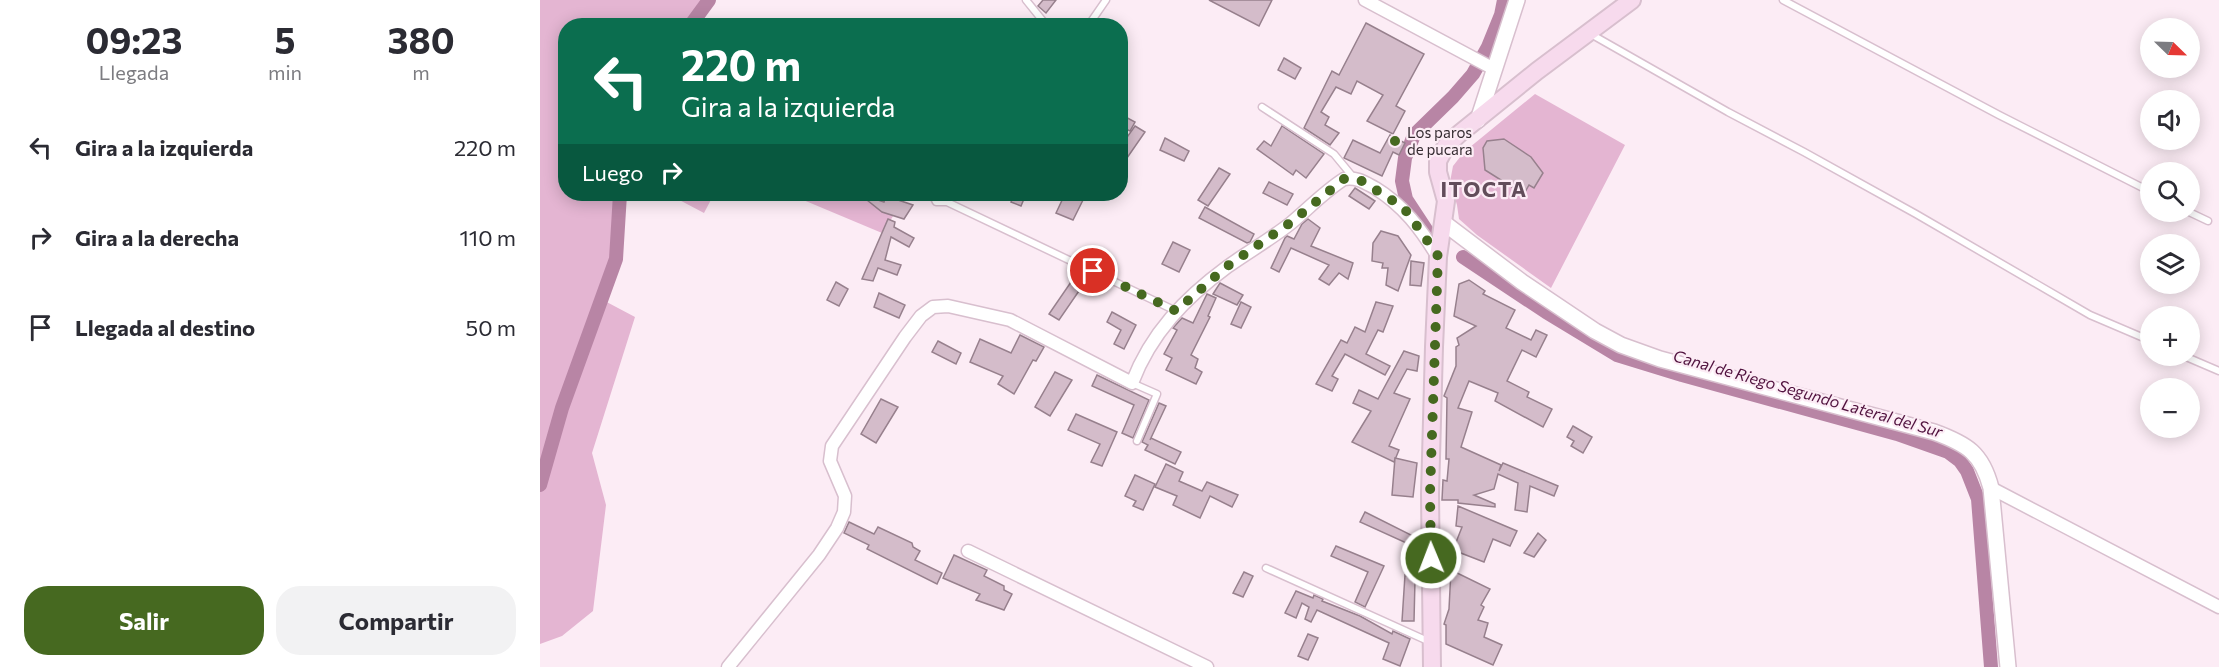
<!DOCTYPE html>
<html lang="es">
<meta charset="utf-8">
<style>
body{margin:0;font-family:Commissioner,sans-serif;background:#f2f2f3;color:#2b2b33;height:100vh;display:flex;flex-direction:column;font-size:22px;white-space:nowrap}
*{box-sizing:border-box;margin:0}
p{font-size:20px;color:#7c7c81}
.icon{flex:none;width:33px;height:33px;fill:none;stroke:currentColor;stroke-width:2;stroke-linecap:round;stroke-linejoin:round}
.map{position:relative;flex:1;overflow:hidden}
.drawer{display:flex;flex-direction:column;background:#fff;width:540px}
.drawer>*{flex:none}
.banner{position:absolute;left:18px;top:18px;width:570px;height:183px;border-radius:24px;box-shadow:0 3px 15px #0003;background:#0b6e4f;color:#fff;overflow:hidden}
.needle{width:39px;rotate:113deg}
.buttons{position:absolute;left:1600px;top:18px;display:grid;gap:12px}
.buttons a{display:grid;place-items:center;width:60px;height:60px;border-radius:50%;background:#fff;box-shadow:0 3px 15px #0003;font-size:30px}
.pin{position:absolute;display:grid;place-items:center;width:51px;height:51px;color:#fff;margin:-26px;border:3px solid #fff;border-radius:50%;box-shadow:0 2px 6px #0007}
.me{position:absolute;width:66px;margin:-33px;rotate:359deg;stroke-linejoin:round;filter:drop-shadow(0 0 4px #0008)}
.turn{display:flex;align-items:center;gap:21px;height:126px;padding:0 24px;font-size:27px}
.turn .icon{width:78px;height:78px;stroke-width:2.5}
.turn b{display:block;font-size:42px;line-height:51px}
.then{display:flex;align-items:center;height:57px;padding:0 24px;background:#0003;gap:12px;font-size:22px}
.eta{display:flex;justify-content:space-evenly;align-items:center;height:102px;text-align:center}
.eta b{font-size:36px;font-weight:700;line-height:42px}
.primary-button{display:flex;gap:12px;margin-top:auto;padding:12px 24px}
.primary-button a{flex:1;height:69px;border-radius:24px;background:#466920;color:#fff;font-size:24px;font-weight:700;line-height:69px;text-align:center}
.primary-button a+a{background:#f2f2f3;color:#2b2b33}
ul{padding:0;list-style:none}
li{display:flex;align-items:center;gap:18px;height:90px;padding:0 24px}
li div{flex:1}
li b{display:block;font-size:22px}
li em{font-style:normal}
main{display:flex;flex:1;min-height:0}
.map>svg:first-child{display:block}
.green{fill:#e4b5d2}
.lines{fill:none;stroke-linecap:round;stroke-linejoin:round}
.canal{stroke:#b885a5;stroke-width:14}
.building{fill:#d4bcca;stroke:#97808d;stroke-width:1.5}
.service-casing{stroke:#d8bfce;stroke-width:9}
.minor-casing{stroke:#d8bfce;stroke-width:15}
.tertiary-casing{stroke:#d8bfce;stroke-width:18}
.secondary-casing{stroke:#d8bfce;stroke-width:20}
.service{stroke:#fff;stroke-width:6}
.minor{stroke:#fff;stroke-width:12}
.tertiary{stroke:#fff;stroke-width:15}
.secondary{stroke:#f7daed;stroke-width:16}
.route{stroke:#466920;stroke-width:10;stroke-dasharray:0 18}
.poi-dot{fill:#466920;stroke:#fcecf5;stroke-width:2}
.labels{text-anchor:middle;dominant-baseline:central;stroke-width:4.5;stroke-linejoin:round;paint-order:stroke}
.poi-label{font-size:15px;fill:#352b31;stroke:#fcecf5;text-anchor:start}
.water-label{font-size:16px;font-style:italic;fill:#50123e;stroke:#fcecf5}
.district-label{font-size:21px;font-weight:bold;letter-spacing:1.5px;fill:#624d5a;stroke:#fcecf5}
</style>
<main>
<section class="drawer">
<div class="eta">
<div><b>09:23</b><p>Llegada</p></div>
<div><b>5</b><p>min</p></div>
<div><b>380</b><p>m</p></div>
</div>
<ul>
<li><svg class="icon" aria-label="left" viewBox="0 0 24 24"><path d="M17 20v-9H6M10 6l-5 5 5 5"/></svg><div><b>Gira a la izquierda</b></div><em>220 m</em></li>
<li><svg class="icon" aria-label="right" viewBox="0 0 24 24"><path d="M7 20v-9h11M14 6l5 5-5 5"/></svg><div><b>Gira a la derecha</b></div><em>110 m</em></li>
<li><svg class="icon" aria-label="arrive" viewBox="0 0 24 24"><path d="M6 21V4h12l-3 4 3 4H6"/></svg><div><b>Llegada al destino</b></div><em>50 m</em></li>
</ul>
<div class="primary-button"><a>Salir</a><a>Compartir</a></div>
</section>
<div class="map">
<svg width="1679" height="667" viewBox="0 0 1679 667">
<rect width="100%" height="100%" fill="#fcecf5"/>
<!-- green -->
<g class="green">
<polygon points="0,0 169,0 150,25 26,26 26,194 80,194 76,259 61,299 95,317 52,453 66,505 53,611 22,636 0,644"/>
<polygon points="995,94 1085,145 1011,288 937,235 919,219 917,205 910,182 913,166 924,152"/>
<polygon points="128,194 174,194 164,213"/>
<polygon points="249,194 366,194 363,201 342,233"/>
</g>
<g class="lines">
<!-- canal -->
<g class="canal">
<polyline points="150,26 169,0"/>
<polyline points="887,231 866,199 862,181 865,158 874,135 913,97 933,74 948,47 961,15 964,0"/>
<polyline points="923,257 1006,312 1077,355 1142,375 1357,434 1408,452 1420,461 1427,471 1438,499 1451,667"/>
<polyline points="0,485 22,408 76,259 80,194"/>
</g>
</g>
<!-- building -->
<g class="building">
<polygon points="503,0 516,0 506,13 498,6"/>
<polygon points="669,0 732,0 719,26"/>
<polygon points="826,23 884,54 856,106 865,111 853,134 827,121 843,95 817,81 811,94 796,87 781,112 789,117 785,125 799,133 790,145 764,128 792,71 799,75"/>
<polygon points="744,58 761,68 755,79 738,70"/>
<polygon points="580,114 595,122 590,131 580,126"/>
<polygon points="595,126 605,132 580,168 580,147"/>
<polygon points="742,126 784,154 766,178 756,170 753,175 717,149 724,141 731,146"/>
<polygon points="850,135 865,143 859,155 853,152 842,176 804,158 813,140 840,153"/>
<polygon points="625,138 649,151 644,161 620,150"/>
<polygon points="964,139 991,157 1003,173 994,188 989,185 985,192 972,187 945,170 943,148 947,141"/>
<polygon points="679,168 690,174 668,206 658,200"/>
<polygon points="729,182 753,194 747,205 723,193"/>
<polygon points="815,188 835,201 829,209 809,196"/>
<polygon points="474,194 486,194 481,206 471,202"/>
<polygon points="525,194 541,194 540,197 544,198 533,220 516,213"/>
<polygon points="323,195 344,202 346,196 373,205 364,219 342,212 322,196"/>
<polygon points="665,207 714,234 710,242 707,243 659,218"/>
<polygon points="348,219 355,222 354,227 374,238 369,247 351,237 345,260 361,265 357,275 338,268 333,281 322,279"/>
<polygon points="768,219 780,228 771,246 813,263 808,279 799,273 789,285 779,279 789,265 751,248 739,272 731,268 745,238 747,236 754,239 762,224"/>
<polygon points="841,231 858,236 871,255 858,291 846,285 848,268 842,268 843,263 832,261 833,243"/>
<polygon points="633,242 650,250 639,272 622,264"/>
<polygon points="871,261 884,263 881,286 870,285"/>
<polygon points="929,280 945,291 943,294 975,310 966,328 991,340 996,330 1007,335 996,357 982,350 967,381 989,392 987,397 1012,409 1003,427 955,401 958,393 929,381 918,408 932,412 921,447 961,465 959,471 963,463 1018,486 1014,496 990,486 987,512 975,510 978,483 958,474 954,489 934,495 955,504 955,507 918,503 918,500 902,500 903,480 907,481 909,459 906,459 907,398 904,396 916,366 916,347 919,345 917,338 936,326 914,316 919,284"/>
<polygon points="296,282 308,289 299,306 287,300"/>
<polygon points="531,282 541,288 519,320 509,314"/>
<polygon points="680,283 703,295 697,305 673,294"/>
<polygon points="339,293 365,305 359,318 334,307"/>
<polygon points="667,294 676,298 668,316 670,317 651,355 658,359 655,368 662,372 656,384 626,370 632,358 624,354 637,330 633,328 642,318 653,323"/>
<polygon points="701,302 711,307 701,328 691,324"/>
<polygon points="836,302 853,306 843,332 838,330 826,354 850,366 845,375 805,354 792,376 798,379 792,391 776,384 801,340 807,343 815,327 825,332"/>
<polygon points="572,312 596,325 584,349 574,344 581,330 567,322"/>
<polygon points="480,335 504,347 496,361 493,360 474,394 458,384 463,376 430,362 440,339 471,353"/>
<polygon points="398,341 421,353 416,364 392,352"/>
<polygon points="864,351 879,356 877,371 867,369 854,393 870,399 849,446 859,450 854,462 812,442 831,411 813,403 819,390 838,399"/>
<polygon points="515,372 532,380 510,416 495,407"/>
<polygon points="557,375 609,400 593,438 582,433 594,405 552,386"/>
<polygon points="341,399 358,407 336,443 321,434"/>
<polygon points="619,403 626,406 610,440 611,438 641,452 635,464 605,450 608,445 602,442"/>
<polygon points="536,414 577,432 562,466 551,462 560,444 528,430"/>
<polygon points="1033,426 1052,437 1043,453 1031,446 1034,441 1027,437"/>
<polygon points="855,458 877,463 873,497 852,495"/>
<polygon points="626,464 643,472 639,481 662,491 667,482 698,495 692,507 670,496 660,518 633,505 637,496 615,487"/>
<polygon points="595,475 615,484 603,510 593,506 596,501 585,496"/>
<polygon points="918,506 977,531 970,546 953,539 944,562 913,550 922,527 916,526"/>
<polygon points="825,512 877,538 873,546 820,522"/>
<polygon points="309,522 334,534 338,527 372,543 373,547 380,551 375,560 402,573 397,584 327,549 329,545 304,533"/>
<polygon points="998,533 1006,540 994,557 984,553"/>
<polygon points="796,546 844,566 825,607 815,602 828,572 791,556"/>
<polygon points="414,555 447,570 444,576 464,586 464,590 472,594 464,610 436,600 440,594 403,578"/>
<polygon points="911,570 950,589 941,605 944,607 938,620 948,623 944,637 962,645 953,665 906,644 906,625 904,624 909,609"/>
<polygon points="704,572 713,576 703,597 693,593"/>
<polygon points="865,575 875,580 874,621 862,621"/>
<polygon points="756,591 773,598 774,595 783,599 782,601 820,616 852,634 853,631 870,639 860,666 843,659 849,643 777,610 771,622 765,619 769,607 762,603 756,618 745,613"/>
<polygon points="768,634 778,638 768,660 758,656"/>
</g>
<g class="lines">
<!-- service casing -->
<g class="service-casing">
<g id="service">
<polyline points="486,0 507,26"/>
<polyline points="1243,0 1459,115 1611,192"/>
<polyline points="548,26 566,0"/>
<polyline points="1049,33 1188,112 1264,152 1376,214 1550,315 1611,341"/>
<polyline points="722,107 794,154 813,177"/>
<polyline points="392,194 396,202 407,202 636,311"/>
<polyline points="1649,212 1668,221"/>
<polyline points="1644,356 1679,371"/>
<polyline points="592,383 617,394 597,441"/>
<polyline points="726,568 890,642"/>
</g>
</g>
<!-- minor casing -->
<g class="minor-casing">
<g id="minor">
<polyline points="825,0 954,69"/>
<polyline points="1451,488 1679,607"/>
<polyline points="428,551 667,667"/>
<path d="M188,667l91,-112 18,-27 7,-16 1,-16 -15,-35 2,-15 73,-109 16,-21 12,-9 15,-1 62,14 122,63c19,-50 53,-85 95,-116 21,-15 44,-28 64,-44 18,-15 34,-32 53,-44 13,-2 20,3 31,9 28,17 46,41 63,69"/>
</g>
</g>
<!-- tertiary casing -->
<g class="tertiary-casing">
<g id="tertiary">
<polyline points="938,120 977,0"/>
<path d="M904,223l78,59 73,49 26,14 39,14 274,73c33,12 48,21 57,56l17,179"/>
</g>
</g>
<!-- secondary casing -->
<g class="secondary-casing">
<polyline id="secondary" points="892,667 890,494 894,347 898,257 906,201 898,172 898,161 906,146 919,134 997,71 1092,0"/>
</g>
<!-- service -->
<use href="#service" class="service"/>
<!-- minor -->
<use href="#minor" class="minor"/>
<!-- tertiary -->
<use href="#tertiary" class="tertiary"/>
<!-- secondary -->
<use href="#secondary" class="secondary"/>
</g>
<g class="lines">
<!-- route -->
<polyline class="route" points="553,271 636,311 686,267 750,223 804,179 820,180 855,202 867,212 898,256 890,494 891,558"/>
</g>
<!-- markers -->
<circle class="poi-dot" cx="855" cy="141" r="6"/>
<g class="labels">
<!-- poi labels -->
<g class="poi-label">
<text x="867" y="132">Los paros<tspan x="867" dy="17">de pucara</tspan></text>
</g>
<!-- water labels -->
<g class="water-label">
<text transform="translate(1268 393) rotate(16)">Canal de Riego Segundo Lateral del Sur</text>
</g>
<!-- district labels -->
<g class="district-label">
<text x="944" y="188">ITOCTA</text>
</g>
</g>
</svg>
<div class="buttons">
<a><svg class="needle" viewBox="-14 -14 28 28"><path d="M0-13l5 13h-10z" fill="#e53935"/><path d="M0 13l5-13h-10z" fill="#7c7c81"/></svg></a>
<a><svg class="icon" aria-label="sound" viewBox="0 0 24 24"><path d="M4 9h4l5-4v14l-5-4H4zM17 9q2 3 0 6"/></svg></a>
<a><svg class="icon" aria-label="search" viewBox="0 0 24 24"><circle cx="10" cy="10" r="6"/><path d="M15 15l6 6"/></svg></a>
<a><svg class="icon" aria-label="layers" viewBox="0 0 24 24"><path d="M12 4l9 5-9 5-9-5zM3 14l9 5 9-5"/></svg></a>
<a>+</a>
<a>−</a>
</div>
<div class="pin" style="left:553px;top:271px;background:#d93025"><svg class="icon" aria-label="arrive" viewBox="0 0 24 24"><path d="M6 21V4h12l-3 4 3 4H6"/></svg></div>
<svg class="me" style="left:891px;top:558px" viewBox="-20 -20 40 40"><circle r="17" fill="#466920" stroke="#fff" stroke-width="3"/><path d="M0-11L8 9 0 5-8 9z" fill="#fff"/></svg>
<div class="banner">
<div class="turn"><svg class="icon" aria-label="left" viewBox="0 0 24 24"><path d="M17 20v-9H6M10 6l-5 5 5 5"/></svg><div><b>220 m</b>Gira a la izquierda</div></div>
<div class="then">Luego<svg class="icon" aria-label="right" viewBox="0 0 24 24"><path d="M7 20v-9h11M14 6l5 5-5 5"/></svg></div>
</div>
</div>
</main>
